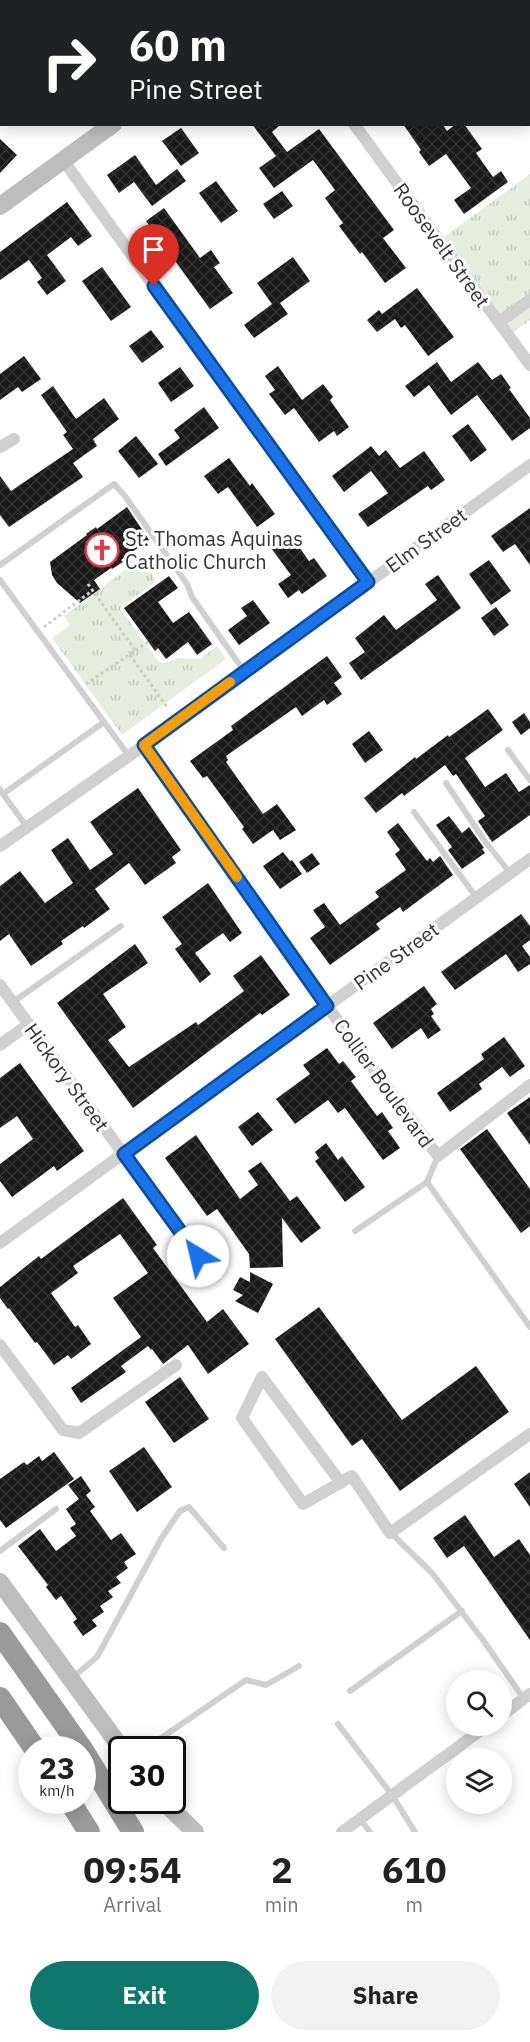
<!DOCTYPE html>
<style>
body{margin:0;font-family:"IBM Plex Sans",sans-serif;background:#f2f2f2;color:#222;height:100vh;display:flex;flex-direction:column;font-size:22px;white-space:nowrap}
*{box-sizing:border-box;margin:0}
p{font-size:20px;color:#767676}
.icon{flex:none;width:33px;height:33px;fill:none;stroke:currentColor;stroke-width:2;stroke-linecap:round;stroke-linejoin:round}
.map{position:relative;height:1832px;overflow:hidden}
.details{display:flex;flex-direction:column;background:#fff;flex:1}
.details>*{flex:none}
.guide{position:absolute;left:0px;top:0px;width:531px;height:126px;box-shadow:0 3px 15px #0003;background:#202124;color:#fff;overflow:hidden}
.fabs{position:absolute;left:446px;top:1670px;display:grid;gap:12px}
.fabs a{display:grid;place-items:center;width:66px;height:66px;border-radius:50%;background:#fff;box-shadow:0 3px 15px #0003;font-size:30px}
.speed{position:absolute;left:18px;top:1736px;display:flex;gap:12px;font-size:30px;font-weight:700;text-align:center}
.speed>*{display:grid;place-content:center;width:78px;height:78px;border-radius:50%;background:#fff;box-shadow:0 3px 15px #0003;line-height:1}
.speed small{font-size:15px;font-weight:400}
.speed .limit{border:3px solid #111;border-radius:9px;background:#fff;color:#111}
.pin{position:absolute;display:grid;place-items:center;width:51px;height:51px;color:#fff;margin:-62px -26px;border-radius:50% 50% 50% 0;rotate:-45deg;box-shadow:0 0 6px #0007}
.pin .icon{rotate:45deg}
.me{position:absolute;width:66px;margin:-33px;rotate:324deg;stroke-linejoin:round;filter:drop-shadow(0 0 4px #0008)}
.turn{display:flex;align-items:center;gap:21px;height:126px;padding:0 30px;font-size:27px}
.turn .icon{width:78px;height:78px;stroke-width:2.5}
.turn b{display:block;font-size:42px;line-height:51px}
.eta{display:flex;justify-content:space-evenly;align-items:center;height:102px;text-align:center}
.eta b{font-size:36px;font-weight:800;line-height:42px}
.cta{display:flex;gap:12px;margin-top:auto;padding:12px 30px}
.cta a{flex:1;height:69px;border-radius:36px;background:#0f766e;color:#fff;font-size:24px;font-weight:800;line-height:69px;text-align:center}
.cta a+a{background:#f2f2f2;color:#222}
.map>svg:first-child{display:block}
.grass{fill:url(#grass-tufts)}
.building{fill:url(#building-cross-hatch)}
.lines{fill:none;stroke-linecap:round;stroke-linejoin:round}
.path{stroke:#cdcdcd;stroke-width:3;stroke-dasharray:3 3;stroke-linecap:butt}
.lane{stroke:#d0d0d0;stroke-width:6}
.street{stroke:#d0d0d0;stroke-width:12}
.secondary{stroke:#bdbdbd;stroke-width:18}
.highway{stroke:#9a9a9a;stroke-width:22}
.route-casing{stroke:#114b97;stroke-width:15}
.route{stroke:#1a73e8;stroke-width:10}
.slow{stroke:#f59e0b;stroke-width:10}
.labels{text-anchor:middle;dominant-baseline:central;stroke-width:6;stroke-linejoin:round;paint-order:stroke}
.street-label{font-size:20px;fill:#333;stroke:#fff}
.poi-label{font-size:20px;fill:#333;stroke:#fff;text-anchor:start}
</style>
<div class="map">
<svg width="530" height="1832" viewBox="0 0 530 1832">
<defs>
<pattern id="grass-tufts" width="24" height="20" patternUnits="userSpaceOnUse" patternTransform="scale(1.5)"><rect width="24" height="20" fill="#e6ecdf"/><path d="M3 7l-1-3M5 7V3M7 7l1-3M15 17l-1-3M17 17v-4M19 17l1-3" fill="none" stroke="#c6cbc0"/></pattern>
<pattern id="building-cross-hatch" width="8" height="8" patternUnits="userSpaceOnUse" patternTransform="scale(1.5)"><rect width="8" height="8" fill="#1a1a1a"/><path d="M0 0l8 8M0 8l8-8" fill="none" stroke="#333"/></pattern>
</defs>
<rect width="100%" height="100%" fill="#fff"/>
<!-- grass -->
<g class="grass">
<polygon points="530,174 530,320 509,336 440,240"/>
<polygon points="137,561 152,574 156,582 120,608 159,662 165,663 178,658 200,659 217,646 226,659 122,735 52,638 70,625 64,616"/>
</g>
<!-- building -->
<g class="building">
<polygon points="252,124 281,124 272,132 287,152 319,129 394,230 383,238 406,268 385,283 362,252 360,254 339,226 343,223 325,198 335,190 313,160 274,188 259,168 276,156"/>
<polygon points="403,124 442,124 447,131 456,124 464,124 482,149 476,153 493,177 501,171 508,182 464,214 454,200 471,188 446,154 429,166 419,152 421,150"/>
<polygon points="181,128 199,153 181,166 162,141"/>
<polygon points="0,139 17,155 0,173"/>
<polygon points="135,155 156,185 177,169 186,181 152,206 134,182 119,193 107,175"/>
<polygon points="216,181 238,211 221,223 199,193"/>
<polygon points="282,191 293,206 274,219 263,204"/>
<polygon points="67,202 92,236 78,246 71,237 47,255 66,281 47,295 37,282 42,278 29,260 0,280 0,252"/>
<polygon points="164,208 200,258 211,250 220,263 214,267 233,293 210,309 146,221"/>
<polygon points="293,257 310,281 280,303 288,314 254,338 244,325 272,304 257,283"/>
<polygon points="102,267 131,307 111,321 82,281"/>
<polygon points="417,288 454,337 428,356 405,325 401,328 395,319 377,332 367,320 379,310 382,314"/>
<polygon points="151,330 164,347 142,363 129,346"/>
<polygon points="24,356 41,379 22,392 18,387 0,400 0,374"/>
<polygon points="437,362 451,382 478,362 492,380 501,374 511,388 509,389 530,418 530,428 512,441 477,395 451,415 429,385 414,397 405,386"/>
<polygon points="278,366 302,400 323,384 333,397 330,400 349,427 337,436 334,431 319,442 294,408 285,415 269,394 275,390 265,376"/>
<polygon points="180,367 194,386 171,402 158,383"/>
<polygon points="53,386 76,419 104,398 119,419 93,439 97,446 73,463 83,477 9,527 0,515 0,476 11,491 73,449 63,435 67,432 41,395"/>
<polygon points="204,407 219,428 166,466 158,454 180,438 174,430"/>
<polygon points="468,424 487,450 471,462 452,436"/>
<polygon points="136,436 158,464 139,478 118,451"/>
<polygon points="371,446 379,456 386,450 400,468 424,451 445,480 431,490 428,486 368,527 358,514 388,493 371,471 344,492 332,476"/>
<polygon points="229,458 250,486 252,483 275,514 257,527 228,487 218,494 204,476"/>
<polygon points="127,507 149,540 121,560 123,562 112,569 111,568 94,580 100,589 80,603 57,583 52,575 50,562 87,535 86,534 96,527 97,529"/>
<polygon points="530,508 530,565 515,544 503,552 491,536"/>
<polygon points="290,534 309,561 314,558 327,576 302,594 299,590 288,598 278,584 291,575 271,548"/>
<polygon points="489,560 511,591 491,605 469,574"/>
<polygon points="438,575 461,608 361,680 349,663 365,652 355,638 384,615 396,630 437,600 425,584"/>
<polygon points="169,576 178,588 158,602 173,623 189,612 212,644 197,655 188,642 166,659 158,648 155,651 124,608"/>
<polygon points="253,600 270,623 239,645 228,630 247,616 241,608"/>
<polygon points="496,607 509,625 494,636 481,618"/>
<polygon points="327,656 342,677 334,683 342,694 327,705 324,700 302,716 296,707 226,756 228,760 226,762 263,814 277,804 296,830 280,840 273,830 253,844 242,829 244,827 207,776 203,778 190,761 233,730 231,726"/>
<polygon points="488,709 503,730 465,758 485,787 506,773 519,792 530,785 530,815 492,842 478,821 485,816 456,774 453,776 445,765 404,796 402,793 376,813 364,798 415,757 416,759 448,735 449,737"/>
<polygon points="524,713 530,722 530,728 521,735 512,722"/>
<polygon points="369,731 383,750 365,763 352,744"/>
<polygon points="138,788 181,850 172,857 176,863 145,885 129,863 95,889 110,909 84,928 83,926 61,941 63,944 31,966 9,934 0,941 0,886 20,871 45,903 73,883 51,850 68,838 90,870 113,854 90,822"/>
<polygon points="449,816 462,833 469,827 484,848 482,849 485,853 462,869 448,850 452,847 436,825"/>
<polygon points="398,823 427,861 430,858 433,862 440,856 453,875 403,912 400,907 376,924 380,929 330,965 310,938 325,927 313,910 324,903 340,925 379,897 375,892 406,870 395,854 400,850 387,832"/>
<polygon points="283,852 290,861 292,860 302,874 280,889 263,866"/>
<polygon points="312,853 320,864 307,873 299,862"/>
<polygon points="208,883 242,933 230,942 223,933 195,953 211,974 200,983 175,949 182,944 162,917"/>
<polygon points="521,914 530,926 530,940 522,946 530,957 530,964 518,972 506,954 455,990 441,972"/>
<polygon points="135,944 148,963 103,994 126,1027 108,1040 129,1067 196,1022 198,1025 244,991 233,976 261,955 290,995 262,1015 260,1013 133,1108 57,1003"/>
<polygon points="424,986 437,1004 431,1009 434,1014 431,1016 441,1030 428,1039 421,1028 392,1049 373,1023"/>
<polygon points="504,1037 525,1066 510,1077 502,1067 479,1084 482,1089 450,1112 437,1093 484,1059 481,1054"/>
<polygon points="327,1048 339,1064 343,1061 356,1077 351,1081 377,1116 382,1112 393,1128 388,1131 400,1148 383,1160 345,1108 338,1113 328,1100 295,1124 276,1099 310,1074 303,1065"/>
<polygon points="20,1063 84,1151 57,1171 54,1166 12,1197 0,1181 0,1164 33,1139 17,1116 0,1128 0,1078"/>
<polygon points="530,1097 530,1145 507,1113"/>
<polygon points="258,1112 273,1130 252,1146 238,1127"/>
<polygon points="487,1129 530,1189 530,1226 521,1233 460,1149"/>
<polygon points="196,1135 240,1199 258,1185 248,1171 261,1162 290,1201 297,1196 321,1228 301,1243 282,1218 283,1267 250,1268 249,1254 217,1209 207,1216 165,1158"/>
<polygon points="326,1143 338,1160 342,1156 365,1187 345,1202 315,1161 319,1158 315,1152"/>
<polygon points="123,1198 157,1245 153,1248 207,1322 223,1309 249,1344 208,1374 188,1345 163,1364 152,1349 151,1350 148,1346 121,1366 126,1372 81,1403 71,1388 141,1337 113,1298 148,1273 120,1234 73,1266 78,1273 51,1293 75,1327 78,1325 91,1344 71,1359 68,1355 54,1365 37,1342 35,1343 9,1308 8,1309 0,1298 0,1287 39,1256 41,1259"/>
<polygon points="250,1272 273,1284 258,1313 235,1301 243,1295 233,1290 240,1277 250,1282"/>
<polygon points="319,1307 402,1420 476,1366 509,1412 400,1491 362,1439 352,1446 275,1339"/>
<polygon points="180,1377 209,1419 174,1443 145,1402"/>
<polygon points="144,1447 172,1487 137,1512 109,1471"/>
<polygon points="54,1452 74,1479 6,1528 0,1520 0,1479 24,1462 27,1465 39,1456 42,1461"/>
<polygon points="530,1472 530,1507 514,1484"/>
<polygon points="81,1476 91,1491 86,1495 95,1507 90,1511 111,1540 121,1533 136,1554 124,1562 128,1568 116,1577 121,1583 108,1591 113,1597 100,1606 104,1612 92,1620 97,1626 83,1636 73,1622 77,1619 61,1596 56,1600 46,1587 48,1585 18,1546 40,1529 56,1551 76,1536 70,1528 76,1524 66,1509 79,1499 68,1485"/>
<polygon points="465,1515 494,1557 519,1539 530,1555 530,1640 464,1546 447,1558 433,1538"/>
</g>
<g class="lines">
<!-- path -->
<g class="path">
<polyline points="88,584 135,650"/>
<polyline points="44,627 93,590"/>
<polyline points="130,655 167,707"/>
<polyline points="86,684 148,642"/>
</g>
<!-- lane -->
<g class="lane">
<polyline points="0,565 114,484 125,496 187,584 192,597 244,671"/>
<polyline points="0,580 104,722 3,794 0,789"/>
<polyline points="104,722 129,756"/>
<polyline points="508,750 530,780"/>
<polyline points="446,783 484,840 510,873"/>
<polyline points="3,794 27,827"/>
<polyline points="414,812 476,897"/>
<polyline points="13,1002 121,926"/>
<polyline points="427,1182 530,1327"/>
<polyline points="427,1182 438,1156"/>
<polyline points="355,1231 427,1182"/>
<polyline points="391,1533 432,1573 483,1640 524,1699"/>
<polyline points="0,1551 56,1509"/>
<polyline points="72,1678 97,1657 161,1539 180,1511 189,1507 224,1548"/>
<polyline points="350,1691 462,1611"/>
<polyline points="338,1724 392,1795 415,1832"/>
<polyline points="145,1749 246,1680 266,1685 299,1666"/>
<polyline points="360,1819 370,1832"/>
</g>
<!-- street -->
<g class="street">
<polyline points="354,124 530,365"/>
<polyline points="63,160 368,582"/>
<polyline points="499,322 530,300"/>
<polyline points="0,447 14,439"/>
<polyline points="144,745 327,1006 438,1156 530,1085"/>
<polyline points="0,846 129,756 530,465"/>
<polyline points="0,985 198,1256"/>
<polyline points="0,1045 29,1024"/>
<polyline points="0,1243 530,859"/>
<polyline points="0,1345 63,1430 79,1433 176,1365"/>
<polyline points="341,1483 262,1377 242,1418 303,1504 352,1476 390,1533 530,1434"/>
<polyline points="501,1716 530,1694"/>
<polyline points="342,1832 488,1725"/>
</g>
<!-- secondary -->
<g class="secondary">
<polyline points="41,0 42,2"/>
<polyline points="284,2 286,0"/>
<polyline points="0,206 113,124"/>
<polyline points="0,1582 122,1749"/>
<polyline points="162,1800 195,1832"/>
</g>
<!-- highway -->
<g class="highway">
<polyline points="0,1633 82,1749"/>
<polyline points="0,1698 35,1749"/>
<polyline points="82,1749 133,1832"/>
<polyline points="69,1800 89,1832"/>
</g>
</g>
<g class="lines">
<!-- route casing -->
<g class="route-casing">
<polyline id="route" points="154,286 368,582 144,745 327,1006 124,1154 198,1256"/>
</g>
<!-- route -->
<use href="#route" class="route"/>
<!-- slow -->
<polyline class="slow" points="230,682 144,745 237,877"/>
</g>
<!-- icons -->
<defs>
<g id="church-ring" transform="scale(1.725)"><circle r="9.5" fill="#fff" stroke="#e63946" stroke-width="1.5"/><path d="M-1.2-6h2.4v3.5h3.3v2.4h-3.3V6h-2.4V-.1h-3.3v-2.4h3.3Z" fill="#e63946"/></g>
</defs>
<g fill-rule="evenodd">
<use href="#church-ring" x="102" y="550"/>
</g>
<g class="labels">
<!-- street labels -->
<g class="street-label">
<text transform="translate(442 245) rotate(54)">Roosevelt Street</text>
<text transform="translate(426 540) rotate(-36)">Elm Street</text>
<text transform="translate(396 956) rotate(-36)">Pine Street</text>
<text transform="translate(67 1077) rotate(54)">Hickory Street</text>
<text transform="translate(384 1083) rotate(54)">Collier Boulevard</text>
</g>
<!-- poi labels -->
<g class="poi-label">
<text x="125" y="538">St. Thomas Aquinas<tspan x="125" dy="23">Catholic Church</tspan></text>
</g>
</g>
</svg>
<div class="fabs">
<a><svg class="icon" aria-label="search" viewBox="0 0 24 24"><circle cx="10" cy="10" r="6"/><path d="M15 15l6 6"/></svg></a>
<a><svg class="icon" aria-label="layers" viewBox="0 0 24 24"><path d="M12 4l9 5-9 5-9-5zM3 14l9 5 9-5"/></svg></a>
</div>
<div class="speed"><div>23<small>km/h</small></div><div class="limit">30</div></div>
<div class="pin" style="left:154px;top:286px;background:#d93025"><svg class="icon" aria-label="arrive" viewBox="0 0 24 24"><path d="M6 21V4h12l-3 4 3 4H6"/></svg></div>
<svg class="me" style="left:198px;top:1256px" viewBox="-20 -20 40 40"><circle r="19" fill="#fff"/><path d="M0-13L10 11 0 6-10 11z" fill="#1a73e8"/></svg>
<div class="guide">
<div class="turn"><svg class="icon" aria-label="right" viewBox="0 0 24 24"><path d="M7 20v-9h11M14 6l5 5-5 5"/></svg><div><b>60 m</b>Pine Street</div></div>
</div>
</div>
<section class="details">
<div class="eta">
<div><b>09:54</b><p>Arrival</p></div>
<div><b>2</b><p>min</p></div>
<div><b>610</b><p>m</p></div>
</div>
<div class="cta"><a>Exit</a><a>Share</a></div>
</section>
